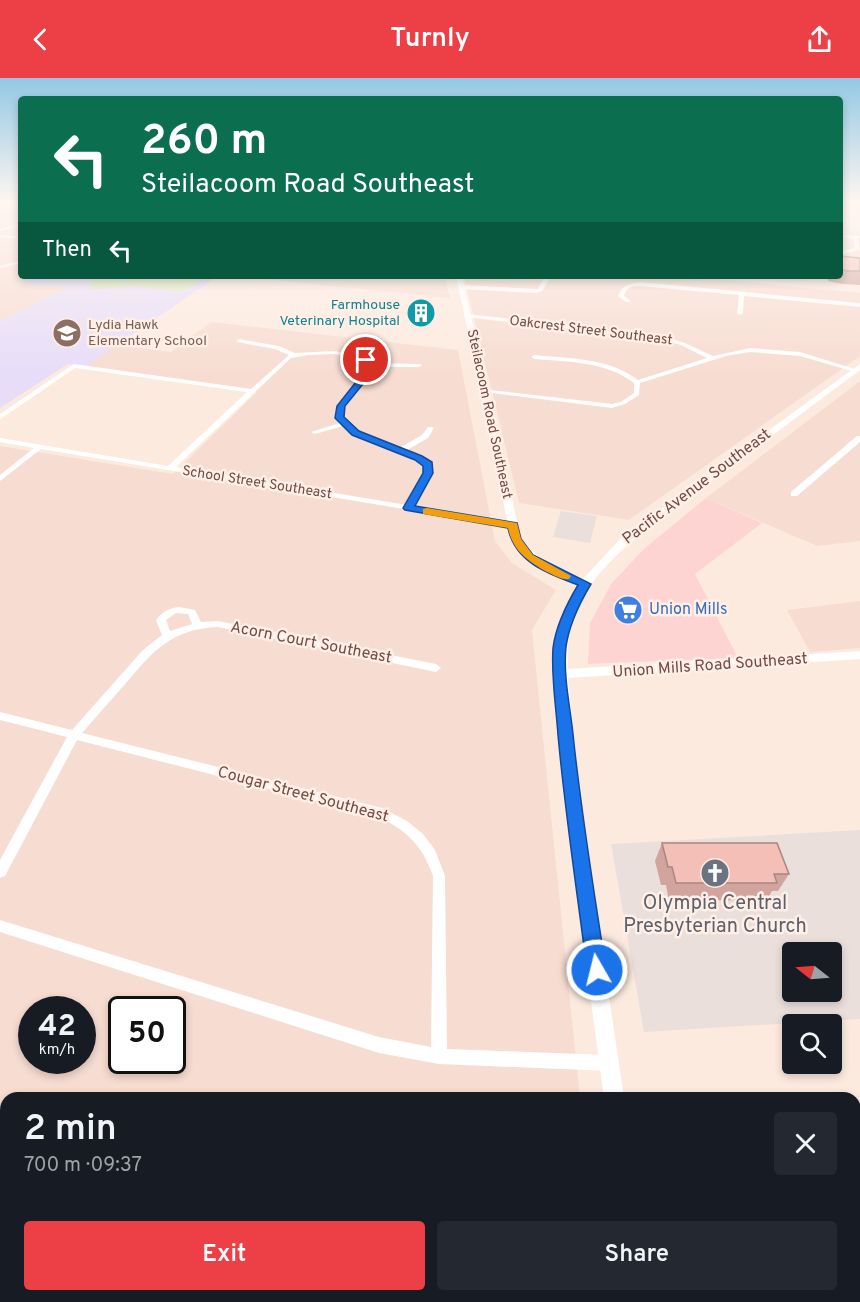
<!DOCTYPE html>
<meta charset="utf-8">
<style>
body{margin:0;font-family:Overpass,sans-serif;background:#242831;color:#f1f3f6;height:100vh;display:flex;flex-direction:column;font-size:22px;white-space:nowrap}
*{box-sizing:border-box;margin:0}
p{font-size:20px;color:#9ea1a6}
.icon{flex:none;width:33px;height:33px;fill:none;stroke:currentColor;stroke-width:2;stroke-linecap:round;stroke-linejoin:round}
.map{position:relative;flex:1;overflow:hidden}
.panel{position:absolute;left:0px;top:1014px;width:861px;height:210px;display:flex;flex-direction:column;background:#171b24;border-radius:18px 18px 0 0;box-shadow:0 3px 9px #0003}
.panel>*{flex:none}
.top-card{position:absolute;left:18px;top:18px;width:825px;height:183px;border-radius:6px;box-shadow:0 3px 9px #0003;background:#0b6e4f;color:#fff;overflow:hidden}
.needle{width:39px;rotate:287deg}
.buttons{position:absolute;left:782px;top:864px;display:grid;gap:12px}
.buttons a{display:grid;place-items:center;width:60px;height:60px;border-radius:6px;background:#171b24;box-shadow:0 3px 9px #0003;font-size:30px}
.speed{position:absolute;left:18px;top:918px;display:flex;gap:12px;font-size:30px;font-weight:700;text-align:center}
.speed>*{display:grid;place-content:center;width:78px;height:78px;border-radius:50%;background:#171b24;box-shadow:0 3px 9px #0003;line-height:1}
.speed small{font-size:15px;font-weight:400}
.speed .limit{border:3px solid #111;border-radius:9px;background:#fff;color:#111}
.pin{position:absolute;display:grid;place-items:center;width:51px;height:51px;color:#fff;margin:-26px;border:3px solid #fff;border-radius:50%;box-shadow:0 2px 6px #0007}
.me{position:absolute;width:66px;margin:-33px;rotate:352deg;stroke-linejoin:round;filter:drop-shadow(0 0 4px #0008)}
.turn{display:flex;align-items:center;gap:21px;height:126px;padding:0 24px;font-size:27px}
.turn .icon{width:78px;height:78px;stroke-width:2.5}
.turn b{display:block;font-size:42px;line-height:51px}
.then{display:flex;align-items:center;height:57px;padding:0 24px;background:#0003;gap:12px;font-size:22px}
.round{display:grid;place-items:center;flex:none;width:63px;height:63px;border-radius:6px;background:#242831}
.summary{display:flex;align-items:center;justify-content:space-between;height:102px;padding:0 24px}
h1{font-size:36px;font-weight:600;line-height:45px}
.button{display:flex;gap:12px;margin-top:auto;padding:12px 24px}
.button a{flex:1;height:69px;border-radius:6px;background:#ec3f46;color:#fff;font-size:24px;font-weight:600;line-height:69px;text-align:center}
.button a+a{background:#242831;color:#f1f3f6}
header{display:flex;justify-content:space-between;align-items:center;height:78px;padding:0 24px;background:#ec3f46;color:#fff;font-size:27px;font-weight:600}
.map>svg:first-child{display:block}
.residential{fill:#f7dcd1;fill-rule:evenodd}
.commercial{fill:#fed4d2}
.industrial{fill:#ebdfdb;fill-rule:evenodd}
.education{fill:#e7ddf9}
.green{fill:#dceabe}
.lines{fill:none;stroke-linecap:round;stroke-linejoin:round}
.street{fill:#fff;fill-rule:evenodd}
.secondary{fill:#fff;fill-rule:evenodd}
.wall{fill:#d1a49d}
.building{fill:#f3bfb6;stroke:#aa867f;stroke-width:1.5}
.route{fill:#1a73e8;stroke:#114b97;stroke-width:1.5}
.slow{fill:#f59e0b}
.labels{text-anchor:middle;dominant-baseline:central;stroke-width:5;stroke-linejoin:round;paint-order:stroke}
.far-culture-label{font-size:14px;fill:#0d838f;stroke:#ffefe6;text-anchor:end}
.far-education-label{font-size:14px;fill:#785e54;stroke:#ffefe6;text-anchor:start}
.far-street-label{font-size:14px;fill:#744b46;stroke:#ffefe6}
.street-label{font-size:16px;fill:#744b46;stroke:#ffefe6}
.shop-label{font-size:16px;fill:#366cbe;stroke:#ffefe6;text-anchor:start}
.near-worship-label{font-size:20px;fill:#5b616d;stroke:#ffefe6}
</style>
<header><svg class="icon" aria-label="back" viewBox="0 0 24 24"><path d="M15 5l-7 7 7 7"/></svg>Turnly<svg class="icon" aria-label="share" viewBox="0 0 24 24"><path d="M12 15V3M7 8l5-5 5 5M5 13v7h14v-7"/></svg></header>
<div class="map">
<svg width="860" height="1224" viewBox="0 0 860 1224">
<rect width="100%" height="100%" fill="#fdeadf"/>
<!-- residential -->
<g class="residential">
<polygon points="0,125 21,125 21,198 34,198 22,204 67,210 0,243"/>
<polygon points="840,149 860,151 860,186 840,184"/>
<polygon points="235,198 445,198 450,220"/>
<polygon points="464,198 685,198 860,215 860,278 629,442 519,425"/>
<path d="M211,244l247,28 37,191 17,22 44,27 -24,40 48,468h-574v198h595v6h-601v-856l173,28 84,-82 -172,-25 31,-22 55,7zM32,932h50v50h-50zM122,932h50v50h-50z"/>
<polygon points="860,303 860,463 817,468 706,420"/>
<polygon points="860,523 860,570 810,574 787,532"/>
</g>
<!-- commercial -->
<polygon class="commercial" points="706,420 762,445 695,496 738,580 588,586 590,545 611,506 645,470"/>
<!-- industrial -->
<g class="industrial">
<polygon points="561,433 597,438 590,465 553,459"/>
<path d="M860,752v189l-216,13 -33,-188zM792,874h39v40h-39z"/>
</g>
<!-- education -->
<polygon class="education" points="34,198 218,198 85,289 68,286 0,330 0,243 66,210 20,205"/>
<!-- green -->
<polygon class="green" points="118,198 209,198 181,214 133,208 91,212 91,201"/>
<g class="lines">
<!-- street -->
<g class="street">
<polygon points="2,125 7,125 0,129 0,126"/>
<polygon points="21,145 21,147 0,153 0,151"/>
<polygon points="0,157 21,159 21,161 0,159"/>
<polygon points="840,157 860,158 860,160 858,160 860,172 840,176 840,174 855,170 853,160 840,159"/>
<polygon points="21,183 21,185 0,190 0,188"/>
<polygon points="545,198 551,198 542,213 536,215 461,211 458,209 461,207 536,211 538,211"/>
<path d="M640,204l220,21v4l-116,-11 -1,17 -3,2 -3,-2 2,-18 -99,-9c-8,0 -14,1 -16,10l6,4v2h-4l-8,-6c4,-11 11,-12 22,-14z"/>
<path d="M467,236l195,22 23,7 28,13 37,-8 50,4 58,18 -3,2 -55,-16 -50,-4 -24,4 -86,27 -1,12 -14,9 -13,4 -128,-16 -3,-2 1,-1 130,15 9,-2 13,-9v-10c-29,-22 -65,-21 -100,-24l-3,-2 3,-2c36,4 74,2 104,25l69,-22 -26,-13 -19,-5 -197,-23v-2z"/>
<path d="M239,261l40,7 16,7 39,-2 27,5 11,7 49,1 1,1 -3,2h-45v2l-30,37 -1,12c15,18 37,22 58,29l21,-12 6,-8h4l2,1 -6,10 -21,12 14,6 11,9v8l-18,33 99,17 4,2 -4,2 -472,-78 -41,32v-6l34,-27 -34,-6v-4l168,28 79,-74 -172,-24 -73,50 -2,1v-5l74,-50 177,25 38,-34 -14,-6 -38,-7v-2zM334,276c13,2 27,3 35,14l-31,38 -1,12 3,5 -29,9 4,2 28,-8c22,23 57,21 81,40v7l-17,32 -231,-38 115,-109 17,-3z"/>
<polygon points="857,358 860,358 860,364 797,418 791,418 791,414"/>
<path d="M179,529l16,3 6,12 17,-1 218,43 5,4 -5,4 -218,-45c-46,2 -64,23 -92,56 -15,17 -29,33 -44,50l300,75 25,13 16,13 12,16 10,26 2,173 163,6 5,3 3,5 -3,5 -5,3 -171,-7 -60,-11 -379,-121v-12l379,117 52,10 2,-171c-11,-31 -25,-44 -54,-59l-302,-77 -72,136 -5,2v-18l67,-123 -67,-17v-8l72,18 71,-80 19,-15 -6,-15c6,-8 13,-12 23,-13zM176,535l12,1 4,10 -22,7 -4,-11z"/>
</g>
<!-- secondary -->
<g class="secondary">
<path d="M456,198h6l59,263 20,21 42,19 38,-41 239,-174v6c-51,38 -103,77 -154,115 -41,31 -86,59 -117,102 -17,24 -23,52 -21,82l292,-18v8l-292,19 11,115 45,305h-20l-41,-305 -10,-119 1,-27 6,-26 6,-16 12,-19c-28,-11 -51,-21 -67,-47z"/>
<polygon points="629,1218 653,1218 654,1224 630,1224"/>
</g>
</g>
<!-- wall -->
<g class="wall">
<polygon points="840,178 860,180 860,207 842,206 828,203 827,198 840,198"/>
<polygon points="662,765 789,796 778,813 772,813 767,822 669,823 666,807 661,807 655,783"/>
<polygon points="717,1218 855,1218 858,1224 718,1224"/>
</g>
<!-- building -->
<g class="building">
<polygon points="840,178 860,180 860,193 847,193 840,191"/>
<polygon points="662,765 777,765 789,796 774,796 777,805 676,805 672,789 668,789"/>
<polygon points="855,1213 858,1224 732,1224 731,1218 855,1218"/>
</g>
<!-- sky -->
<linearGradient id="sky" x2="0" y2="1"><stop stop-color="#93c8e5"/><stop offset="0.42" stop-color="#fef6f1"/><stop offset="1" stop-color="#fef6f1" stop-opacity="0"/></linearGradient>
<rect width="860" height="296" fill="url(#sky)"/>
<!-- route -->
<path class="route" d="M366,279l10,11 -31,38 -1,11 15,14 63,25 10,6 1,11 -18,33 102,17 4,16 12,16 58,29c-12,20 -22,40 -25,63 -3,28 4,59 7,87 8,79 21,157 33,236l-3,6 -6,3 -7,-3 -3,-6c-10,-79 -22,-157 -29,-235 -2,-29 -7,-59 -5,-87 3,-23 13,-43 25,-63 -29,-11 -63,-22 -70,-57l-103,-18 -2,-2 20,-35v-7l-8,-6 -63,-25 -17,-17 2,-12 30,-38 -5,-8z"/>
<!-- slow -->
<path class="slow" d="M427,430l90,15 4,16 12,16 38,21 -2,3c-8,1 -15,-4 -22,-7 -19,-11 -34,-21 -39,-44l-85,-14v-5z"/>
<!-- icons -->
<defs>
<g id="building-disc" transform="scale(1.5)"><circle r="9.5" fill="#0f9aa8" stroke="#ffefe6"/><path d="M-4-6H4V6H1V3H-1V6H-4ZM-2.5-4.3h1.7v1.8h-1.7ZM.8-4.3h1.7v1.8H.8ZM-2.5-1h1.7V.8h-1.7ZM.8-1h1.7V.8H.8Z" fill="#fff"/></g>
<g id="school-disc" transform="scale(1.5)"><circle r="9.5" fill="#8d6e63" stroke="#ffefe6"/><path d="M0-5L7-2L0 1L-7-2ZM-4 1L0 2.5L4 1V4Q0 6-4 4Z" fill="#fff"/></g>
<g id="supermarket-disc" transform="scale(1.5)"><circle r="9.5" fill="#3f7fe0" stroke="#ffefe6"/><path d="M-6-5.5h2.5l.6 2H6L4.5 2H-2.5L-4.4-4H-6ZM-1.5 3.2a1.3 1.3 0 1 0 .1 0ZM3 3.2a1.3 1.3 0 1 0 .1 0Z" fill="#fff"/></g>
<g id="church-disc" transform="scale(1.5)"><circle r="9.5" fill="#6b7280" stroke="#ffefe6"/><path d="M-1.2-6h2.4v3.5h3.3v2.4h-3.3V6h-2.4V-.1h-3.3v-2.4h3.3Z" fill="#fff"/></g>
</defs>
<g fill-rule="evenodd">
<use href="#building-disc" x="421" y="235"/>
<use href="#school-disc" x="67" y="255"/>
<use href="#supermarket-disc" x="628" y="532"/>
<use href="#church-disc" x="715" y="795"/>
</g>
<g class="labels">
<!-- far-culture labels -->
<g class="far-culture-label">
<text x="400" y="227">Farmhouse<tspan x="400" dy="16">Veterinary Hospital</tspan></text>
</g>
<!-- far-education labels -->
<g class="far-education-label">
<text x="88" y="247">Lydia Hawk<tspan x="88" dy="16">Elementary School</tspan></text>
</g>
<!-- far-street labels -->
<g class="far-street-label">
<text transform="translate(591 253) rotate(7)">Oakcrest Street Southeast</text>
<text transform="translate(489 336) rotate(78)">Steilacoom Road Southeast</text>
<text transform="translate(257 405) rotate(9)">School Street Southeast</text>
</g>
<!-- street labels -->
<g class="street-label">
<text transform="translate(697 409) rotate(-37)">Pacific Avenue Southeast</text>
<text transform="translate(311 565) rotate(11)">Acorn Court Southeast</text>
<text transform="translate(710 588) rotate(-4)">Union Mills Road Southeast</text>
<text transform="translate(303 717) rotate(15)">Cougar Street Southeast</text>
</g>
<!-- shop labels -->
<g class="shop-label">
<text x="649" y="532">Union Mills</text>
</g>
<!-- near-worship labels -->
<g class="near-worship-label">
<text x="715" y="826">Olympia Central<tspan x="715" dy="23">Presbyterian Church</tspan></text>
</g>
</g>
</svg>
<div class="buttons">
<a><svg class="needle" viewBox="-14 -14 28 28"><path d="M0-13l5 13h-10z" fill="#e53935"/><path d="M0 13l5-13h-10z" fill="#9ea1a6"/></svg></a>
<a><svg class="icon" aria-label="search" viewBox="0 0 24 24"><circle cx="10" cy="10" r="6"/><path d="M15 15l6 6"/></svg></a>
</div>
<div class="speed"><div>42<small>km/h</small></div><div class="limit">50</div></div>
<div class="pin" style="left:366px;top:282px;background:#d93025"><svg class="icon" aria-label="arrive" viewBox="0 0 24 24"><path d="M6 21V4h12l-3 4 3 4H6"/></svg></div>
<svg class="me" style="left:597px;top:892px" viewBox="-20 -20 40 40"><circle r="17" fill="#1a73e8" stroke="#fff" stroke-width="3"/><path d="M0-11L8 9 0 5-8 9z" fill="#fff"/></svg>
<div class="top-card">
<div class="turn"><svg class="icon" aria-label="left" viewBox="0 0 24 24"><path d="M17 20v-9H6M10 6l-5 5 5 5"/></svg><div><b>260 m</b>Steilacoom Road Southeast</div></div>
<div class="then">Then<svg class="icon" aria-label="left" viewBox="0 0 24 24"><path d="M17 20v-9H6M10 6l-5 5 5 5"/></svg></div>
</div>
<section class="panel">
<div class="summary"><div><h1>2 min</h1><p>700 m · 09:37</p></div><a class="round"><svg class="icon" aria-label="close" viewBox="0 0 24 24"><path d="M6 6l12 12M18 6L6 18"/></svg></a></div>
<div class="button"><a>Exit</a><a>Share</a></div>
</section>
</div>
